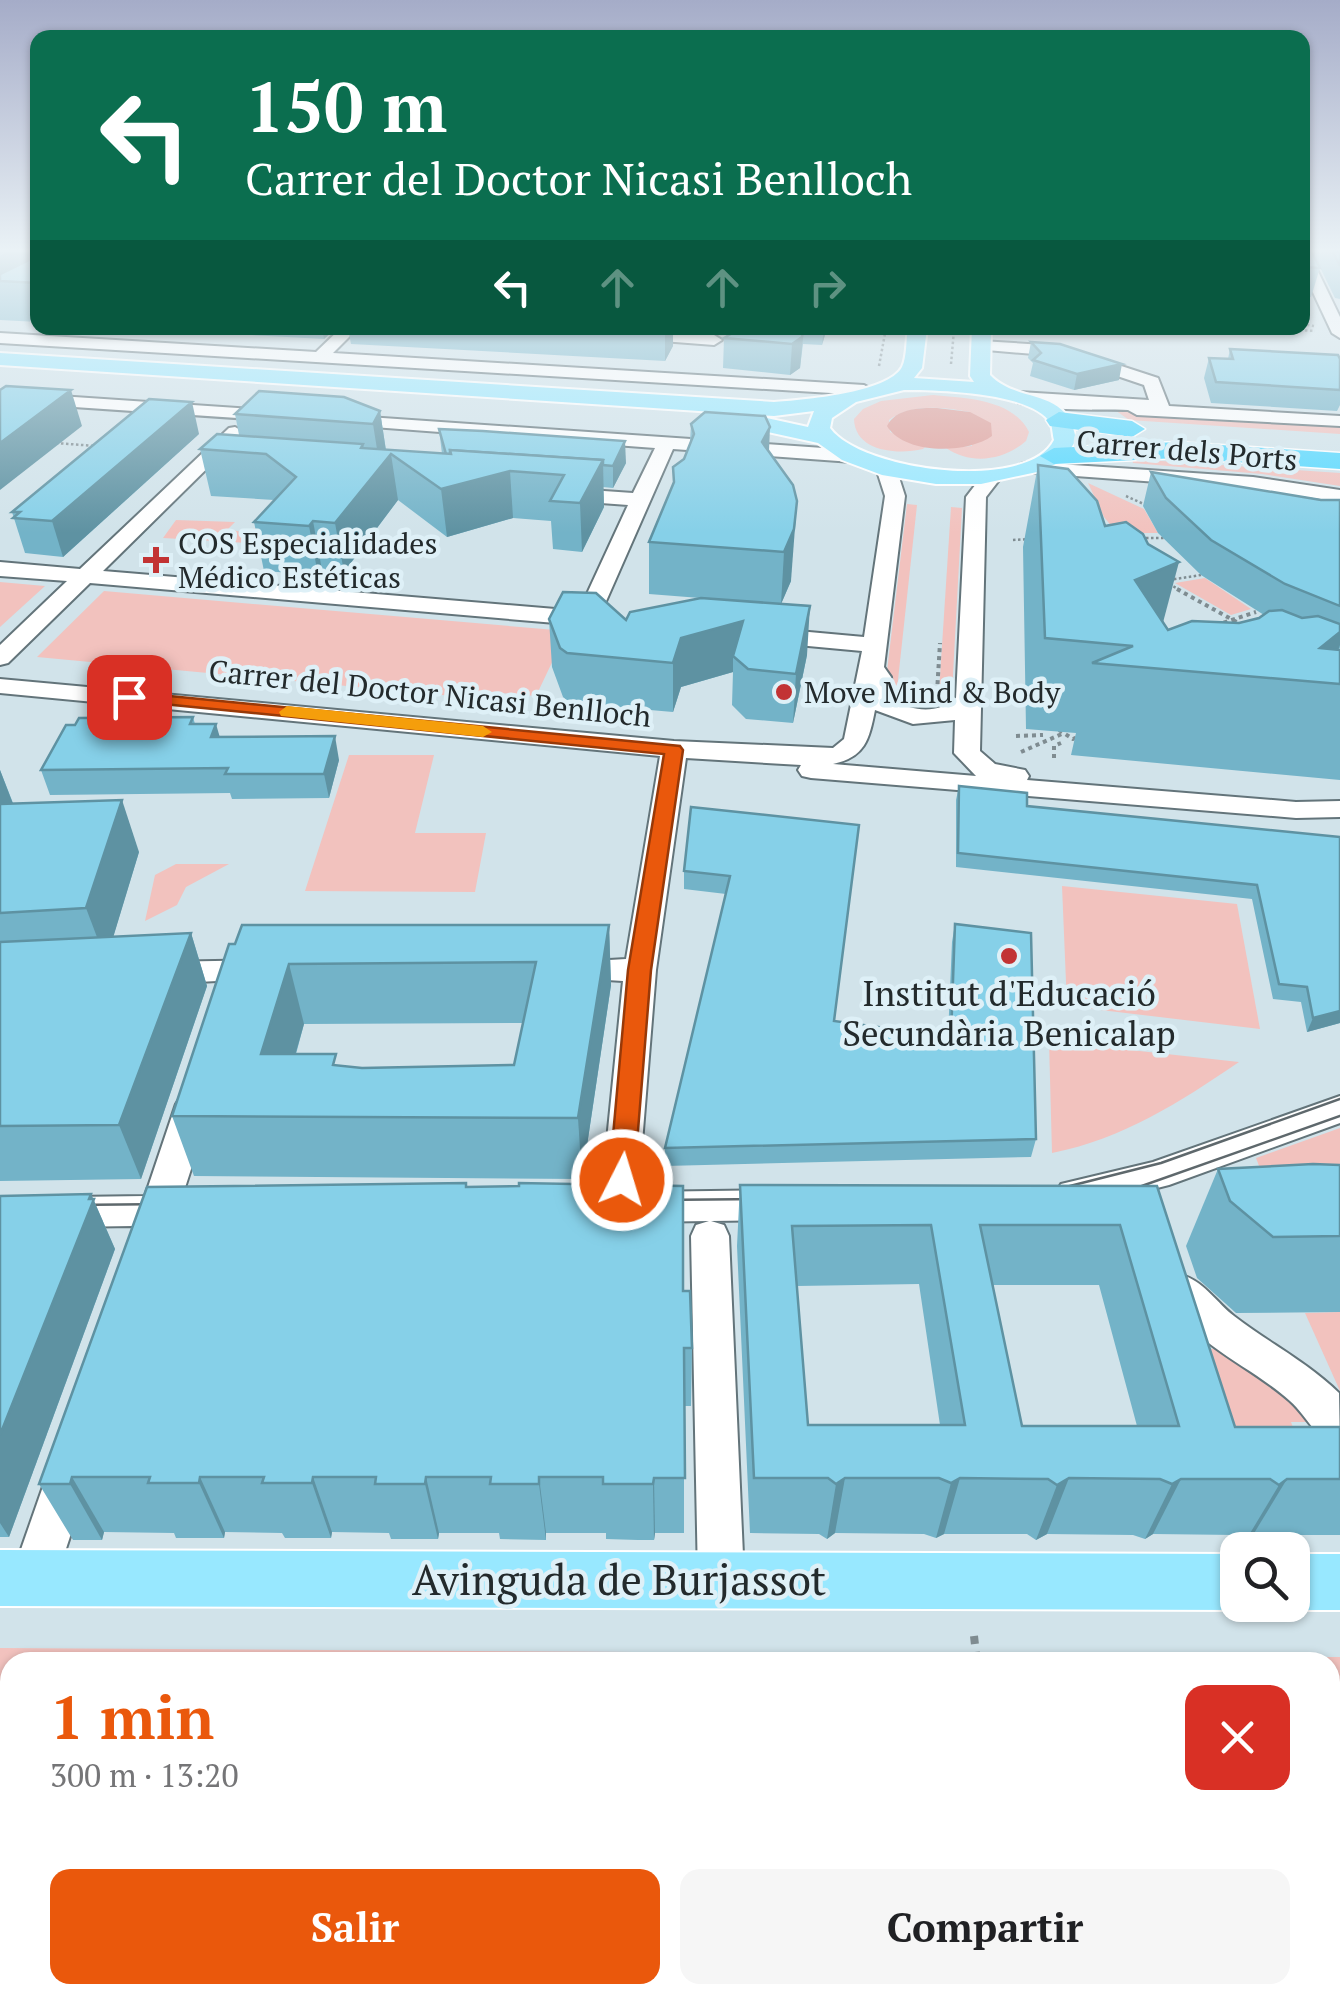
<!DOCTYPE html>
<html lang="es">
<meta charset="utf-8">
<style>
body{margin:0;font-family:"PT Serif",serif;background:#f6f6f6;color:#202124;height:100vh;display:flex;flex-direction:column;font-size:38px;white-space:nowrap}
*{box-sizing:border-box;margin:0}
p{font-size:32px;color:#757577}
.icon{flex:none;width:55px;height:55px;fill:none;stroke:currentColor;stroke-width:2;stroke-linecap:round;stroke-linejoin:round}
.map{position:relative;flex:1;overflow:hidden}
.panel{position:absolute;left:0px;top:1652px;width:1340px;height:352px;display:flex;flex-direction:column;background:#fff;border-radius:30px 30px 0 0;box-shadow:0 2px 8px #0004}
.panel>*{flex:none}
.guide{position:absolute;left:30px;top:30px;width:1280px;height:305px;border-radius:20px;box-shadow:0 2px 8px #0004;background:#0b6e4f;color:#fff;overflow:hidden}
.controls{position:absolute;left:1220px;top:1532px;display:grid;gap:20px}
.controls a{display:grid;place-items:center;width:90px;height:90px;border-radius:20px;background:#fff;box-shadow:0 2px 8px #0004;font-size:50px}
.pin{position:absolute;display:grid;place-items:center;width:85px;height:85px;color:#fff;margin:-42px;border-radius:20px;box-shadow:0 5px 15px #0006}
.me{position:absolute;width:110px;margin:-55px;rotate:5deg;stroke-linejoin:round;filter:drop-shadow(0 0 8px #0008)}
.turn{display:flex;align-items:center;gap:35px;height:210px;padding:0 50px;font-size:45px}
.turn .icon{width:130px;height:130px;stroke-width:2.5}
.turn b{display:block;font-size:70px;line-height:85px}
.lanes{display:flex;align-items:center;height:95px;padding:0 50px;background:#0003;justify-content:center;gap:50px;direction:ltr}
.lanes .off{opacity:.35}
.round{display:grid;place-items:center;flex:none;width:105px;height:105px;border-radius:20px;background:#f6f6f6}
.overview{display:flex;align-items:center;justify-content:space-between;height:170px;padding:0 50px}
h1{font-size:60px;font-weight:800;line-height:75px;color:#ea580c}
.primary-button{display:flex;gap:20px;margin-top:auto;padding:20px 50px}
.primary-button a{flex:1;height:115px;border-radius:20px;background:#ea580c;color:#fff;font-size:40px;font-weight:800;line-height:115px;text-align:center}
.primary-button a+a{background:#f6f6f6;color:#202124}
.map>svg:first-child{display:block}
.green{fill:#f2c2be}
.water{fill:#e29f99}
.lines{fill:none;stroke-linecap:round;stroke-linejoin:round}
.minor-casing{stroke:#63747a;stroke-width:4}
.major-casing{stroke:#fff;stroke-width:4}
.highway-casing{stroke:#fff;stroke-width:3}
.path-far2{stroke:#7f8c91;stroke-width:2.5;stroke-dasharray:2.5 2.5;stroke-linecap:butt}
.path-far1{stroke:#7f8c91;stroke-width:4;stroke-dasharray:4 4;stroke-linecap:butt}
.path{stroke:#7f8c91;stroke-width:8;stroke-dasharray:8 8;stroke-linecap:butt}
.minor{fill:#fff;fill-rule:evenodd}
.major{fill:#98e8ff;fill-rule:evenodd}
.highway{fill:#53d8ff;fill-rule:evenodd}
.tram{stroke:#5e686c;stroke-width:2.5}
.wall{fill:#73b3c8;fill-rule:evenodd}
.shaded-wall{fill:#5e92a2}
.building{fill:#86d0e8;stroke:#5e92a2;stroke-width:2.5;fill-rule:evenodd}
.route{fill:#ea580c;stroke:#983908;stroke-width:2.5}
.slow{fill:#f59e0b}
.poi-dot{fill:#c23334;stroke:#def0f7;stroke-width:4}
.labels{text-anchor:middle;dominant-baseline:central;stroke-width:9;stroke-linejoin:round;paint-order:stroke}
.far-street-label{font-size:30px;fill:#232a2c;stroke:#def0f7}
.far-poi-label{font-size:30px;fill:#232a2c;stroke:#def0f7;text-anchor:start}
.poi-label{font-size:35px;fill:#232a2c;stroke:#def0f7}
.near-street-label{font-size:42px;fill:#232a2c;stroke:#def0f7}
</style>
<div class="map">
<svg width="1340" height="2004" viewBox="0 0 1340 2004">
<rect width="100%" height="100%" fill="#d1e3ea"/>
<!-- green -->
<g class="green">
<path d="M933,395c32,3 80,4 96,37l-3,9c-23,20 -55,24 -80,7l26,-2 -2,-34c-26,-5 -59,-9 -81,8l1,12 36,14 -3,3c-25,6 -68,3 -69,-30l9,-10 18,-8z"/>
<polygon points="1115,410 1340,424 1340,434 1129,420"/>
<polygon points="1132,459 1340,473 1340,486 1262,474 1133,463"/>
<polygon points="1088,483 1144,509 1158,533 1117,533 1104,517"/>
<polygon points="907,504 917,505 897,689 885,688"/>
<polygon points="951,507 962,508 952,693 939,692"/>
<polygon points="176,520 235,522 228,529 241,532 264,526 265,544 163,538"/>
<polygon points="1205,578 1251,609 1231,615 1175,583"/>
<polygon points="0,582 45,586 0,627"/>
<polygon points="104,591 567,631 536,696 478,691 474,698 37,657"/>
<polygon points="349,755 434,755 415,833 486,833 475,892 305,891"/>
<polygon points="176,864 229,864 186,887 177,905 145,921 155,875"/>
<polygon points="1062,886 1237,904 1260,1029 1067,1006"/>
<path d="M1049,1041l190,21c-59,40 -116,77 -187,91z"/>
<polygon points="1340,1128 1340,1170 1261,1171 1256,1158"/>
<polygon points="1340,1312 1340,1391 1305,1313"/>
<polygon points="1234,1348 1315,1422 1291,1422 1299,1444 1238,1446 1207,1349"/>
<polygon points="0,1648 952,1654 960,1662 10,1662 10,1995 1330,1995 1330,1662 1000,1662 1005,1657 1340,1657 1340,2004 0,2004"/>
</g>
<!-- water -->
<path class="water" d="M937,408l33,4 21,11 1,13c-25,18 -88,19 -105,-10 9,-18 32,-18 50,-18z"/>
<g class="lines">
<!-- minor casing -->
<g class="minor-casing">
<g id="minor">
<polygon points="1302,253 1309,253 1340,317 1340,338 1332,333 1302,269"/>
<polygon points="341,328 358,328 333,353 864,385 873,390 864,395 0,343 0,333 316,352"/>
<polygon points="629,330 714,335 722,340 714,345 623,338 623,332"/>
<path d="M981,341l79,5 98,32 11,28 171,10v10l-203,-11 -9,-5c-31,-1 -102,3 -126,-15l3,-4 144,9 -5,-15 -86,-29 -83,-7 -2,-3z"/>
<polygon points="0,392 280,411 289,416 280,421 0,402"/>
<polygon points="339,415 852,450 861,456 852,462 673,449 600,615 602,619 591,626 90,583 8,663 0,665 0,645 67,581 0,576 0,562 80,569 229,428 235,427 244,432 103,571 579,611 628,505 560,500 550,494 560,488 633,493 655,448 333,424 330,420"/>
<path d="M886,462l10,6 9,28 -21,171 7,10 2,23c21,12 45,14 63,-2l10,-201 20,-26h14l3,4 -17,22 -6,254 15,13 30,6 4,6 -2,4 269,22 44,-1v16l-44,1 -485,-40 -9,-2 -4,-6 3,-5 -115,-7 -30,212 -17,210 -5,10 -13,4 -13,-4 -5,-10 20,-199 -65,-4 -5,-7 5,-7 68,-4 34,-203 -660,-63v-14l674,62 159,7 11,-9 18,-88 -97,-9 -12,-7 12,-7 99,9 21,-141 -9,-28zM875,710l38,14 42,-4 -1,33 22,23 -143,-12c32,-7 36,-24 42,-54z"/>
<polygon points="1028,462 1253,477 1340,490 1340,502 1253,489 1021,472 1021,464"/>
<polygon points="265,960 276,964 281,971 276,978 159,984 148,980 143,973 148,966 159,962"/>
<polygon points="194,1091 206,1095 212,1104 182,1197 193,1200 199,1211 193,1222 173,1226 166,1239 153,1243 140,1239 134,1226 0,1228 0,1198 145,1196 176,1104 182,1095"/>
<polygon points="1340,1096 1340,1123 1169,1185 1074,1209 1061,1204 1055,1194 1061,1184 1153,1162"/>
<polygon points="780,1190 793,1195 799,1205 793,1215 780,1220 711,1221 724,1225 729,1236 744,1578 738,1594 721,1601 704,1594 698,1578 691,1236 696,1225 709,1221 639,1222 626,1217 620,1207 626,1197 639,1192"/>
<path d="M1185,1276c21,8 32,27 49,40 35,27 73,46 105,77l1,57c-23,-9 -32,-33 -50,-49 -41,-37 -99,-56 -125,-108l6,-12z"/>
<polygon points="69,1452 85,1458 91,1473 51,1594 34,1601 17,1594 11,1578 53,1458"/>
</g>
</g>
<!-- major casing -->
<g class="major-casing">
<g id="major">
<path d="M908,328h19l-5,40 -8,10 60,4 -4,-6 2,-48h19l-1,47c29,30 78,11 86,65l-13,21 -26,11 -56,12h-45l-54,-9 -40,-15 -24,-17 -64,-14 -3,-5 11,-7 46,10 6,-16 -40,5 -774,-51v-12l774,49c28,-2 114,-9 128,-35 5,-10 4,-28 6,-39zM904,390c32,0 130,2 147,34 1,2 2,14 3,16 -26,53 -193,31 -224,-12l2,-10 24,-16z"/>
<polygon points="0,1550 1238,1554 1238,1605 1251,1605 1238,1610 0,1606"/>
<polygon points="1292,1554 1340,1554 1340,1610 1292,1610 1279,1605 1292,1605"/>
</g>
</g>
<!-- highway casing -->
<g class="highway-casing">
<g id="highway">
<polygon points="1059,412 1132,421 1145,429 1132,437 1050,426 1046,420"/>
<polygon points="1177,442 1340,453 1340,469 1177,458 1054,464 1040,456 1054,448"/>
</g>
</g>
<!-- path-far2 -->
<g class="path-far2">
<polyline points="1302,324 1314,326"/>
<polyline points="1255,328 1315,331"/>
<polyline points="951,364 954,330"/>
<polyline points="879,366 886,328"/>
<polyline points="56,443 95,446"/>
<polyline points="1126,496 1148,506"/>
<polyline points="1141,538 1165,538"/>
<polyline points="1013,540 1030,539"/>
<polyline points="1169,580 1201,575"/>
<polyline points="1169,584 1182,591"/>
</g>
<!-- path-far1 -->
<g class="path-far1">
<polyline points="1177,589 1242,625"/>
<polyline points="1216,625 1256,612"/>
<polyline points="937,692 940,643"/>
<polyline points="1059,730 1073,739 1080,736"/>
<polyline points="1016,736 1043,735"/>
<polyline points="1021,752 1064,733"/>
<polyline points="1054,758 1054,746 1061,743"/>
</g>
<!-- path -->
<g class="path">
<polyline points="974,1636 977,1662"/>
<polyline points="944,2004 945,1995"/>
</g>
<!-- minor -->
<use href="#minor" class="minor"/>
<!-- major -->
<use href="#major" class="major"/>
<!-- highway -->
<use href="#highway" class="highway"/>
<!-- tram -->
<g class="tram">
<polyline points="1050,1191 1161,1163 1340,1099"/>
<polyline points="1119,1194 1340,1116"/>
<polyline points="655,1200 765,1199"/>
<polyline points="70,1205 170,1204"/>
</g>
</g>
<!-- wall -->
<g class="wall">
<polygon points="0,252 38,252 38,322 0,320"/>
<polygon points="1302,252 1320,268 1311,297 1302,297"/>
<polygon points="1340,252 1340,299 1335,298 1313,253"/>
<polygon points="125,328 336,328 324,339"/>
<polygon points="348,328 683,328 682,330 673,329 673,346 665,361 351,344"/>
<polygon points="741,328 845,328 845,329 827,328 822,345 803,344 800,368 790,375 723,368 724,338"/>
<polygon points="1031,342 1119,380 1074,390 1030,376 1033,363 1028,358"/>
<polygon points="1230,349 1340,359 1340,405 1337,411 1211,403 1204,378 1209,358 1228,359"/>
<polygon points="380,411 386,450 442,454 439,429 626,463 613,488 603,487 604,507 582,552 553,549 551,521 513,518 447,537 398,500 344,572 322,570 318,575 264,571 254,522 274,500 211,496 200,449 239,435 235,414"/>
<polygon points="691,424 769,453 791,581 781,604 807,655 793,723 746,719 732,705 733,672 681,687 673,712 570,703 563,697 552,667 549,619 626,620 700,598 649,594 649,542 673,485 673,467 684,459 690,442"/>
<polygon points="199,434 63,557 25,553 12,512"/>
<polygon points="1038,465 1105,526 1168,630 1239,623 1259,618 1264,615 1201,575 1158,533 1143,506 1151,472 1321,500 1340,500 1340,648 1338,650 1340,650 1340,780 1071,755 1076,733 1026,729 1023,547"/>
<polygon points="193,717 195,724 220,737 339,760 329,798 232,799 230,793 50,795 41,770"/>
<polygon points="0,770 13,803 139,852 113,937 191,933 207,986 141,1179 0,1181"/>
<polygon points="959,786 1027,806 1340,837 1340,1023 1307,1032 1301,1002 1273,999 1252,899 956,867 956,800"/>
<polygon points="691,807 834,1021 948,1036 952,942 955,924 1036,1139 1031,1157 665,1166 665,1148 726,894 684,889 684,871"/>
<path d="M609,925l2,60 -29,194 -388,-3 -22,-60 57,-172zM523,1023l-9,42 -152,3 -23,-2 -43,-12 8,-30z"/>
<polygon points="1340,1165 1340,1312 1236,1313 1197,1278 1186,1246 1218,1169"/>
<path d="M740,1185l417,1 78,241h105v108h-87l-7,5 -9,-5 -84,-1 -8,5 -12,-4 -86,-1 -11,6 -9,-6h-83l-8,4 -12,-4 -89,-1 -8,6 -8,-5 -69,-1 -13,-287zM919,1284l21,141h-132l-11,-139zM993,1285h106l38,141h-115z"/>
<polygon points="467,1187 683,1291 692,1348 691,1406 684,1406 684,1533 655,1533 654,1540 638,1540 606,1539 606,1533 546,1533 546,1540 500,1539 499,1533 439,1533 438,1539 391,1539 389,1533 332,1532 331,1538 285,1538 282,1533 225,1532 224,1538 176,1538 174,1533 104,1532 102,1540 73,1540 39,1484"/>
<polygon points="91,1194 115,1249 9,1537 0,1537 0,1196"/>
</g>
<!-- shaded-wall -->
<g class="shaded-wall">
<polygon points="7,252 28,252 36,281 0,281 0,256"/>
<polygon points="322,328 336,328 324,339"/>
<polygon points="665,328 673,328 673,346 665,361"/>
<polygon points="804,328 800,368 790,375 792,344"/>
<polygon points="824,328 827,328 822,345"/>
<polygon points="1122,364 1119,380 1074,390 1077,374"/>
<polygon points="71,390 82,426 0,490 0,443"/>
<polygon points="192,402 199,434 63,557 52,521"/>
<polygon points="380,411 387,458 391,454 398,500 344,572 335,523 363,444 369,481 380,468 373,424"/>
<polygon points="770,427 768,475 762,442"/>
<polygon points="625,441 626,463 613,488 613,466"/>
<polygon points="603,460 604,507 582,552 580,503"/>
<polygon points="510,471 513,518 447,537 441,489"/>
<polygon points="797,501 791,581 781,604 784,552"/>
<polygon points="313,521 322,570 318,575 309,526"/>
<polygon points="1179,562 1156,649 1135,580"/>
<polygon points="810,606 807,655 793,723 796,674"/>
<polygon points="743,621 733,656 733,672 681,687 673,712 673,663 681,638"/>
<polygon points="1340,632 1340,645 1326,683 1320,648"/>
<polygon points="216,724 223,748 211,737"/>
<polygon points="335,736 339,760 329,798 324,774"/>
<polygon points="0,770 18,817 0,834"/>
<polygon points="122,800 139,852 106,961 86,908"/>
<polygon points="609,925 611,985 582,1179 578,1118"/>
<polygon points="191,933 207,986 141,1179 119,1125"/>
<polygon points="289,964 304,1024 278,1115 261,1054"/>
<polygon points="1340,1011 1340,1023 1307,1032 1313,1018"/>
<polygon points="91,1194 115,1249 9,1537 0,1523 0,1435"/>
<polygon points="72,1477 104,1532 102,1540 70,1484"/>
<polygon points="200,1477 225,1532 224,1538 199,1483"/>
<polygon points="313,1477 332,1532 331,1538 312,1483"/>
<polygon points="426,1477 439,1533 438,1539 425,1484"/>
<polygon points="539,1477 546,1533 546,1540 539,1484"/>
<polygon points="654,1478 655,1533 654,1540 653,1484"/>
<polygon points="845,1478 835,1533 827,1539 836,1484"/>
<polygon points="960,1478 944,1534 936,1538 951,1483"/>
<polygon points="1069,1478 1047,1534 1036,1540 1057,1485"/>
<polygon points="1181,1479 1153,1534 1145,1539 1172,1484"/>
<polygon points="1287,1479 1253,1535 1246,1540 1279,1485"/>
</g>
<!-- building -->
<g class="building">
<polygon points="29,252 38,252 38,283 0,281 0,274 29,260"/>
<polygon points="1302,252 1312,252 1320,268 1302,267"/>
<polygon points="1333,252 1340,252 1340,266"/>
<polygon points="741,328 803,328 802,337 792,344 724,338"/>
<polygon points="1031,342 1060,344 1122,364 1077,374 1033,360 1041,353"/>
<polygon points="1230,349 1338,355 1340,359 1340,390 1216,382 1209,358 1233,359"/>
<polygon points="6,386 71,390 0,443 0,390"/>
<polygon points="259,391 344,397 380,411 373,424 235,414"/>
<polygon points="149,399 192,402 52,521 13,518 20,512 12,512"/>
<polygon points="705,412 765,416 770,427 762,442 793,485 797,501 794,529 784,552 649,542 674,482 673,467 684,459 694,434 691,424"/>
<polygon points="439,429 483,431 625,441 613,466 603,465 603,460 450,450 450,454 446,454"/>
<polygon points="217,434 363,444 361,448 451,454 450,450 603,460 580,503 550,501 564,475 510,471 441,489 391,454 335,523 313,521 309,526 254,522 296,477 266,454 200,449"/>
<polygon points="1038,465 1068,469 1097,501 1105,526 1126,522 1143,534 1148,544 1179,562 1135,580 1168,630 1192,621 1239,623 1259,618 1269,611 1282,610 1302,618 1318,616 1340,624 1340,632 1320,648 1340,650 1340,684 1092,663 1133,646 1045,638"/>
<polygon points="1151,472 1321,500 1340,500 1340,606 1285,584 1211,540 1166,498"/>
<polygon points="563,592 596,593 626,620 630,612 701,598 810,606 796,674 748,669 733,656 743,621 681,638 673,663 567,653 560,648 549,619"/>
<polygon points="193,717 190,724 216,724 211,737 335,736 324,774 225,774 228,768 41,770 66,725 75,725 79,718"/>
<polygon points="959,786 1027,793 1027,806 1340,837 1340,1011 1313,1018 1307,987 1279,984 1257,885 958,853"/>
<polygon points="122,800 86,908 0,913 0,804"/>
<polygon points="691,807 859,825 834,1021 951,1037 955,924 1031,933 1036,1139 665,1148 730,876 684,871"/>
<path d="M242,925h367l-31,193 -406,-2 57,-172h6zM536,962l-22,103 -152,3 -29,-3 3,-11h-75l28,-90z"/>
<polygon points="191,933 119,1125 0,1126 0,942"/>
<polygon points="1313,1164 1340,1165 1340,1236 1273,1237 1230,1201 1218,1169"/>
<polygon points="466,1183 466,1187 519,1186 519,1183 683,1186 683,1291 690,1291 692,1348 684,1348 685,1478 654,1478 653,1484 603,1484 603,1477 539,1477 539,1484 490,1484 491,1477 426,1477 425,1484 375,1484 376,1477 313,1477 312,1483 262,1483 264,1477 200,1477 199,1483 148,1483 150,1477 72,1477 70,1484 39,1484 147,1187"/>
<path d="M740,1185l417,1 78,241h105v52h-53l-8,6 -9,-6h-89l-9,5 -12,-5 -91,-1 -12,7 -9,-6 -88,-1 -9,5 -12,-5h-94l-9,6 -8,-6h-74zM931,1225l34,200h-157l-16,-199zM980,1225h140l59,201h-157z"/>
<polygon points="91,1194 89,1199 94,1199 0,1435 0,1196"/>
</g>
<!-- sky -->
<linearGradient id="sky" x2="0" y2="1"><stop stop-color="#a5acc8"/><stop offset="0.47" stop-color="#eaf2f6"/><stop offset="1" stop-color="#eaf2f6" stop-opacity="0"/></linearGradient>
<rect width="1340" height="533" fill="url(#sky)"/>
<!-- route -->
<polygon class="route" points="129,692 680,746 683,750 651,970 634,1180 631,1187 612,1187 609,1180 628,970 664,754 123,700 120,697"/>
<!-- slow -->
<polygon class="slow" points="287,706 483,726 492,732 483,737 281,716 279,712"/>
<!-- markers -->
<g class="poi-dot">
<path d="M151 545h10v10h10v10h-10v10h-10v-10h-10v-10h10z"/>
<circle cx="784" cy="692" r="10"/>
<circle cx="1009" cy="956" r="10"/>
</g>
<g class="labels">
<!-- far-street labels -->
<g class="far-street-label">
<text transform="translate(1187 450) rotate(5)">Carrer dels Ports</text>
<text transform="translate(430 693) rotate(6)">Carrer del Doctor Nicasi Benlloch</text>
</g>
<!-- far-poi labels -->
<g class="far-poi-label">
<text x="178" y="543">COS Especialidades<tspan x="178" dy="34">Médico Estéticas</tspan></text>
<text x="804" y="692">Move Mind &amp; Body</text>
</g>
<!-- poi labels -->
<g class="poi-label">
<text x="1009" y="993">Institut d'Educació<tspan x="1009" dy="40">Secundària Benicalap</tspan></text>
</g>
<!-- near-street labels -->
<g class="near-street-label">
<text x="619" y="1579">Avinguda de Burjassot</text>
</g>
</g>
</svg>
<div class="controls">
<a><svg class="icon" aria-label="search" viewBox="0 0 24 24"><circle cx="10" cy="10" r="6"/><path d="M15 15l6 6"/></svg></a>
</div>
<div class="pin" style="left:129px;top:697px;background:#d93025"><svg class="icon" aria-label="arrive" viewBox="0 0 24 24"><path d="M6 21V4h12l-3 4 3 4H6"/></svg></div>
<svg class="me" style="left:622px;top:1180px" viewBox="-20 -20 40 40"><circle r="17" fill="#ea580c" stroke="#fff" stroke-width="3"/><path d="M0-11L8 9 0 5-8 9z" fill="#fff"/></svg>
<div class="guide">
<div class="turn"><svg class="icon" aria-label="left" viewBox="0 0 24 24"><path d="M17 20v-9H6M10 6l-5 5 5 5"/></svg><div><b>150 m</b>Carrer del Doctor Nicasi Benlloch</div></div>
<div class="lanes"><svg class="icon" aria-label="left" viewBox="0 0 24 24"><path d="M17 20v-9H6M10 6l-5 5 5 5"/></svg><svg class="icon off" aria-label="ahead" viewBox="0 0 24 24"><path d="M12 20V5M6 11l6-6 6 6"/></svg><svg class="icon off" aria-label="ahead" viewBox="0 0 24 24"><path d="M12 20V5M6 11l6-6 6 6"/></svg><svg class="icon off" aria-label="right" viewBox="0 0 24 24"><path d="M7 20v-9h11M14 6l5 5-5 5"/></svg></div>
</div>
<section class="panel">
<div class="overview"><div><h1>1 min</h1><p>300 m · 13:20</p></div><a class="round" style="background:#d93025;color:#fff"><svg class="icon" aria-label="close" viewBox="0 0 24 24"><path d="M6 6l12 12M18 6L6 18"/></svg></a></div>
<div class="primary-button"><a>Salir</a><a>Compartir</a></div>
</section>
</div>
